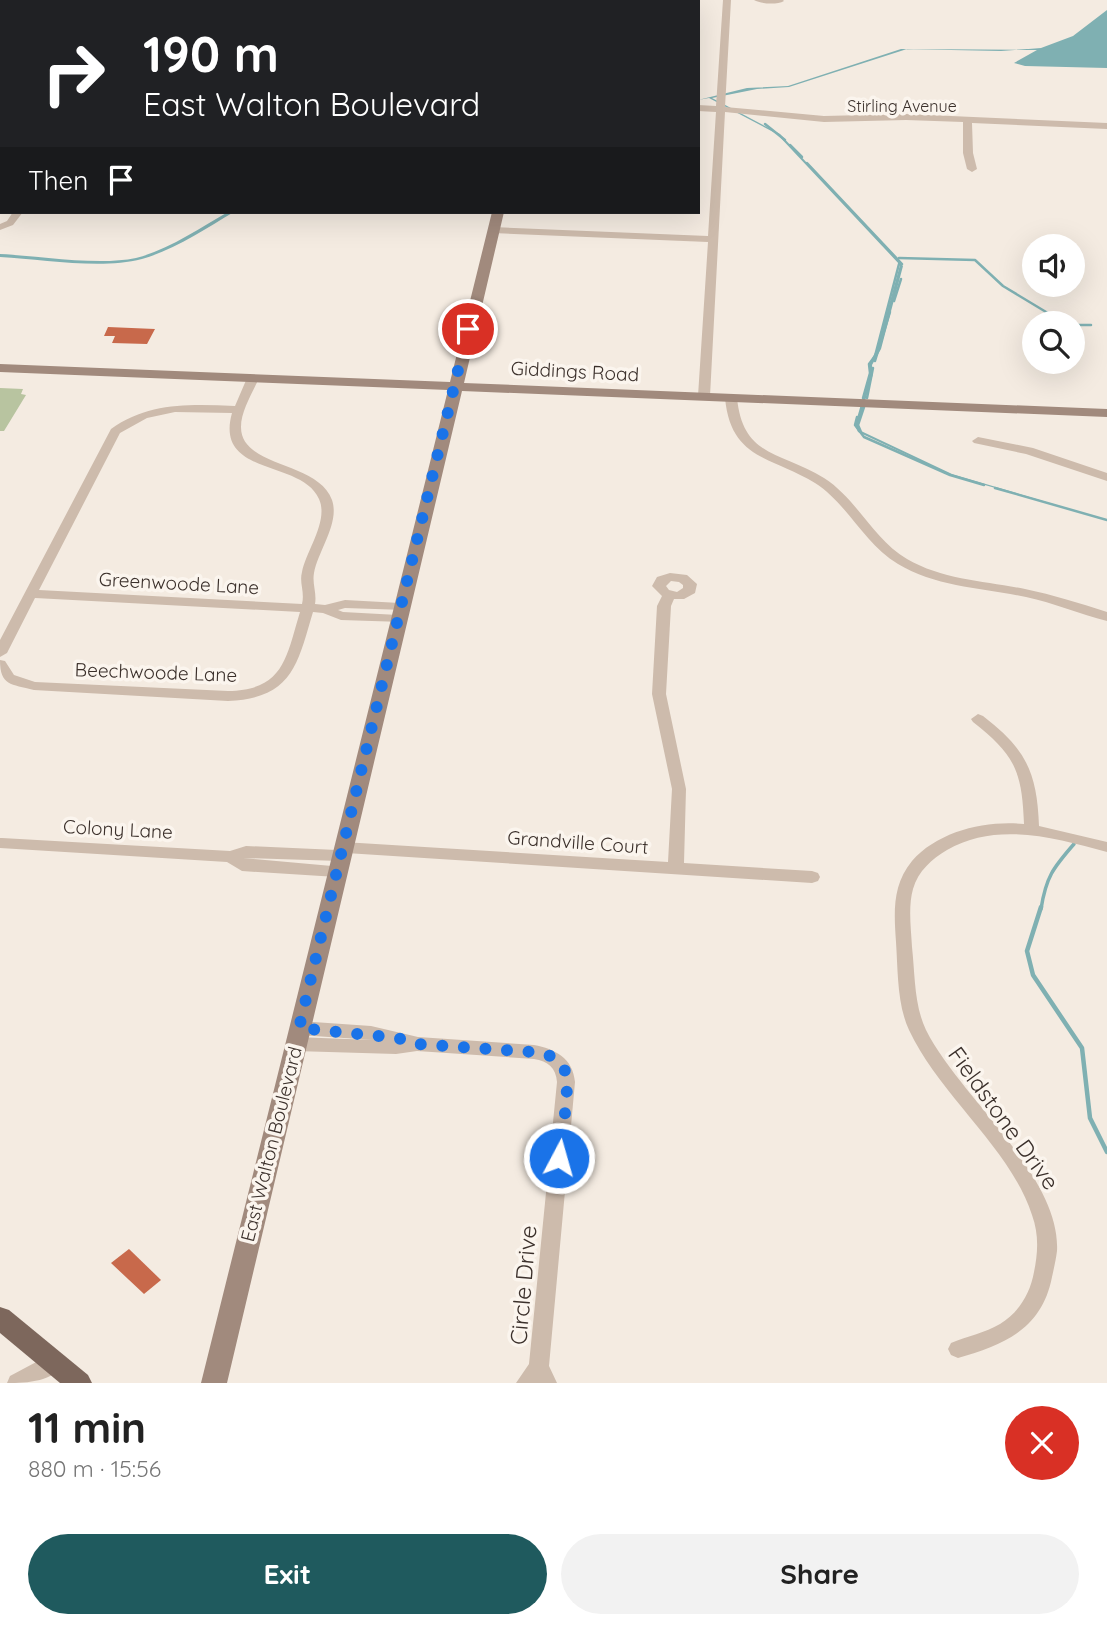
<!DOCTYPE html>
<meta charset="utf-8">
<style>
body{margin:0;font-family:Quicksand,sans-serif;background:#f2f2f2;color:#222;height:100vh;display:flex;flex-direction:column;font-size:26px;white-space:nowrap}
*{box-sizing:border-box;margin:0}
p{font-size:23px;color:#767676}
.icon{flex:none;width:38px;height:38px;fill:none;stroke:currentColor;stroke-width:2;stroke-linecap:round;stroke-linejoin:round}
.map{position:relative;height:1383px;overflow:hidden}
.panel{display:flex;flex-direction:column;background:#fff;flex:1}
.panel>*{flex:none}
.hud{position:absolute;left:0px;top:0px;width:700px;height:214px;box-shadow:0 7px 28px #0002;background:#202124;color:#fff;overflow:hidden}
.tools{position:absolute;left:1022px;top:234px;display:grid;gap:14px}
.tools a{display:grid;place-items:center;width:63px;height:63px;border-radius:50%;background:#fff;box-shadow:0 7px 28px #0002;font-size:35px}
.pin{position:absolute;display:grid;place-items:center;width:60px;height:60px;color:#fff;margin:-30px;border:4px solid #fff;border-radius:50%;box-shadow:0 2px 7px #0007}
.me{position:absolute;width:77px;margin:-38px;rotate:6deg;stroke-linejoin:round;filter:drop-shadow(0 0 5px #0008)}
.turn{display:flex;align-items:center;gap:24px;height:147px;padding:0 28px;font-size:32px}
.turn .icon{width:91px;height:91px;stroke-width:2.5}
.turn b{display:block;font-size:49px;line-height:60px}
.then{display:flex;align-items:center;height:66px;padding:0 28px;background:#0003;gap:14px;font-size:26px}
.round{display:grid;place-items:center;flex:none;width:74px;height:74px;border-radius:37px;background:#f2f2f2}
.summary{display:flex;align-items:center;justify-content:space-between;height:119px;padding:0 28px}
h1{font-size:42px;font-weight:700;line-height:52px}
.primary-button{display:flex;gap:14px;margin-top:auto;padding:14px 28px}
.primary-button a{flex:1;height:80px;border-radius:42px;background:#1f5a5e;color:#fff;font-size:28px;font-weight:700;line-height:80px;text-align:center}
.primary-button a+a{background:#f2f2f2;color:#222}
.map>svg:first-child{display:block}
.green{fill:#b8c4a0}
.water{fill:#7fb0b2}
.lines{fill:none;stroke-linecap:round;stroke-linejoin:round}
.stream-far2{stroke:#7fb0b2;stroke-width:2.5}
.stream-far1{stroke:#7fb0b2;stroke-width:3.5}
.stream{stroke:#7fb0b2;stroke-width:4.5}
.building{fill:#c8694b}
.street{fill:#cdbbac;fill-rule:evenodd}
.secondary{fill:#a18a7d;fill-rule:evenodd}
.primary{fill:#7d675c;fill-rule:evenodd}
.route{stroke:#1a73e8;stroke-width:12;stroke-dasharray:0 21.6}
.labels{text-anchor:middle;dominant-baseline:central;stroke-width:7;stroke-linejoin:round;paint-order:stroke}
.far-street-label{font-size:16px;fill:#3b302b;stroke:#fbf5ee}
.street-label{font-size:19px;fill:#3b302b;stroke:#fbf5ee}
.near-street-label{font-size:23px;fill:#3b302b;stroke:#fbf5ee}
</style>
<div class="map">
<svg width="1107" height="1383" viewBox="0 0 1107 1383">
<rect width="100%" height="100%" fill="#f4ebe1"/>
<!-- green -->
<polygon class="green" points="0,388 23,389 21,394 26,395 4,431 0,431"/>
<!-- water -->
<g class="water">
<polygon points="1107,10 1107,68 1025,66 1014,63 1037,50 907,49 789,87 757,89 712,98 780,134 903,266 881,349 872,365 873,374 858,425 861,431 952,474 1107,520 950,475 858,432 855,425 870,373 869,364 877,349 900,265 777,134 709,98 698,100 747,88 788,86 901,49 1001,51 1041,48 1073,36"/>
<path d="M228,212h6c-29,17 -60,38 -92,47 -42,11 -99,0 -142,-2v-3c40,2 98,12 136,4 32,-8 64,-30 92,-46z"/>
</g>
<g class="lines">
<!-- stream-far2 -->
<g class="stream-far2">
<polyline points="765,124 785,140"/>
<polyline points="790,145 802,157"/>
<polyline points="807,163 902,264"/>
<polyline points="899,258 975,260 1003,286 1066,324"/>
<polyline points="894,301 901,279"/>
<polyline points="1073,325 1091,325"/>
<polyline points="875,361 890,312"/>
<polyline points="863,398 870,373 869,364 875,356 899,264"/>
<polyline points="867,398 873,368"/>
<polyline points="857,417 855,425 864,437 950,475 984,485"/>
<polyline points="861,432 858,425 864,407"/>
<polyline points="995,488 1107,520"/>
</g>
<!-- stream-far1 -->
<path class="stream-far1" d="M1041,909c5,-32 12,-41 33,-65"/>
<!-- stream -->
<polyline class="stream" points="1041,907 1027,951 1033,975 1082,1048 1090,1118 1107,1152"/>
</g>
<!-- building -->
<g class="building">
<polygon points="108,327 155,329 147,344 112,343 115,336 104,336"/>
<polygon points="129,1249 161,1280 144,1294 111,1263"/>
</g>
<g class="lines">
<!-- street -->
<g class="street">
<polygon points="446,0 454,0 445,2"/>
<polygon points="489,0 497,0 488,2"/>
<polygon points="723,0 731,0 725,107 824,116 906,114 1107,123 1107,129 972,123 973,153 977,169 972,172 967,169 963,153 963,122 906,120 824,122 725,112 710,396 708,398 700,398 698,396 708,242 493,233 488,230 493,227 708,236 716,112 698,111 698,105 716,106"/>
<path d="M754,0h29l1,1c-7,4 -23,3 -30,-1z"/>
<rect x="0" y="169" width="2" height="6"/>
<polygon points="13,212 23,212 13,225 0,230 0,224 7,221"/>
<path d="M253,375l6,3c-7,16 -18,33 -18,49 0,41 77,34 91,73 8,23 -14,51 -18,73 -2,11 3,20 1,31l10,1 20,-5 55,3 5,1 2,3 -2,3 -60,-2 -7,2 5,2 55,3 5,1 2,3 -2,3 -62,-2 -18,-7 -10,-1c-16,54 -21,86 -85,89l-194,-11c-23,-6 -34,-4 -34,-30l5,1 9,14 21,7 193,9c56,-1 58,-33 72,-79l-265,-14 -28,55 -7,4v-17l111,-211c37,-27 80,-25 124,-23l12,-28zM175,412l57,1c-18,64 70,46 87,86 10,22 -13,52 -17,73 -3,11 3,20 0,32l-263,-14 81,-157 27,-15z"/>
<path d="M731,395l6,3c6,60 45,54 87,80 33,21 49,61 83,81 36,21 79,22 118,30 28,6 55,14 82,23v9c-27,-7 -53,-18 -81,-24 -43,-9 -90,-10 -128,-33 -34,-20 -50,-60 -83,-81 -44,-27 -84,-23 -90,-85z"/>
<polygon points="978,437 1033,448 1107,473 1107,481 1026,454 974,443 972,441"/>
<path d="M670,573l17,2 10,9 -2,9 -11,6h-10l-3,7 -5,88 20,95 -2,74 128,8 6,2 2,4 -2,4 -6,2 -466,-30 2,3 -3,4 -5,1 -97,-3 100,9 2,4 -2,4 -6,2 -95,-6 -15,-9 -227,-14v-10h2l228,13 16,-5 91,4 -2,-3 3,-4 5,-1 325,20 4,-73 -20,-95 5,-88 5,-10 -10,-10 5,-9zM671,581l8,1 4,3v3l-6,4 -8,-2 -3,-4z"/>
<path d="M978,714l5,2c43,33 54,56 56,110l68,16v10c-52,-14 -110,-31 -160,-2 -15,9 -29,21 -34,39 -5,18 -2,39 -1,58 3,27 2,58 14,83 33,66 135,146 131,221 -1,8 -3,17 -5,26 -10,52 -48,68 -94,81l-7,-3 -3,-6 3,-6c17,-7 34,-10 49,-19 19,-12 30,-30 34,-52 4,-19 5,-38 -2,-57 -21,-66 -92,-119 -123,-185 -12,-26 -11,-59 -13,-88 -2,-29 -4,-57 16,-81 26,-30 74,-41 112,-37 -2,-53 -9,-69 -51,-102l-2,-3z"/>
<path d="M299,1021l72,5 47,11 116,8c21,4 39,13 41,37l-26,284 8,17h-41l13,-19 28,-282c-1,-14 -9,-21 -23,-23l-117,-8 -21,3 -101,-3 -6,-2 -3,-5 3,-5 6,-2 79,3 -75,-5 -6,-2 -2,-5 2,-5z"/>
<path d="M55,1352l7,3 3,6c-10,21 -38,22 -58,22l3,-7z"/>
</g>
<!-- secondary -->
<g class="secondary">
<rect x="546" y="0" width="10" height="2"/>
<polygon points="492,212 504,212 464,383 1107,409 1107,417 462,391 227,1383 201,1383 448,390 0,372 0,364 450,382"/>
</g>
<!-- primary -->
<polygon class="primary" points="0,1307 9,1310 88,1375 92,1383 60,1383 0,1333"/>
</g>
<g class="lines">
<!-- route -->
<path class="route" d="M468,329l-169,699 99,10 18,6 118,8c12,1 26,6 31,19 6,13 -4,70 -6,87"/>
</g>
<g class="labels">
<!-- far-street labels -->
<g class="far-street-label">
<text x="902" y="106">Stirling Avenue</text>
</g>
<!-- street labels -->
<g class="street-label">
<text transform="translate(575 371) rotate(3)">Giddings Road</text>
<text transform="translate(179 583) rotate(3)">Greenwoode Lane</text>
<text transform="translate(156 672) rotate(2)">Beechwoode Lane</text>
<text transform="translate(118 829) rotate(3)">Colony Lane</text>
<text transform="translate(578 842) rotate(4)">Grandville Court</text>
<text transform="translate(271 1144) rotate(-76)">East Walton Boulevard</text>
</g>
<!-- near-street labels -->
<g class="near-street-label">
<text transform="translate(1004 1118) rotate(54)">Fieldstone Drive</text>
<text transform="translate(523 1285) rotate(-85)">Circle Drive</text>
</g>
</g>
</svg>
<div class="tools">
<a><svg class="icon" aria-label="sound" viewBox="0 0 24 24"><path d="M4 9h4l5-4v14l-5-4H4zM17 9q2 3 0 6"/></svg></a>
<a><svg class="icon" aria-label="search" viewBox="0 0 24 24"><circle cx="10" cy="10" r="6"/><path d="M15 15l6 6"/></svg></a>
</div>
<div class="pin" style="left:468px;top:329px;background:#d93025"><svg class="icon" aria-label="arrive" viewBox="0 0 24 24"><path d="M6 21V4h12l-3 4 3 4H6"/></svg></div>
<svg class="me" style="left:559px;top:1158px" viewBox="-20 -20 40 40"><circle r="17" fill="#1a73e8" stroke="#fff" stroke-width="3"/><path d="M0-11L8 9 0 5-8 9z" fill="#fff"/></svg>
<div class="hud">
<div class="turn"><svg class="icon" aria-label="right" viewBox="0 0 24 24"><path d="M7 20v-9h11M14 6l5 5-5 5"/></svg><div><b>190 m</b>East Walton Boulevard</div></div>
<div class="then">Then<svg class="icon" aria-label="arrive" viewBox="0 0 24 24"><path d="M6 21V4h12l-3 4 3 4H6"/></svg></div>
</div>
</div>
<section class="panel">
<div class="summary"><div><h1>11 min</h1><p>880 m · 15:56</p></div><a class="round" style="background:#d93025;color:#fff"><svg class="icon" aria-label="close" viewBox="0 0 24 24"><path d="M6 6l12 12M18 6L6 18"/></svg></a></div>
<div class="primary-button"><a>Exit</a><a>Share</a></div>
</section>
